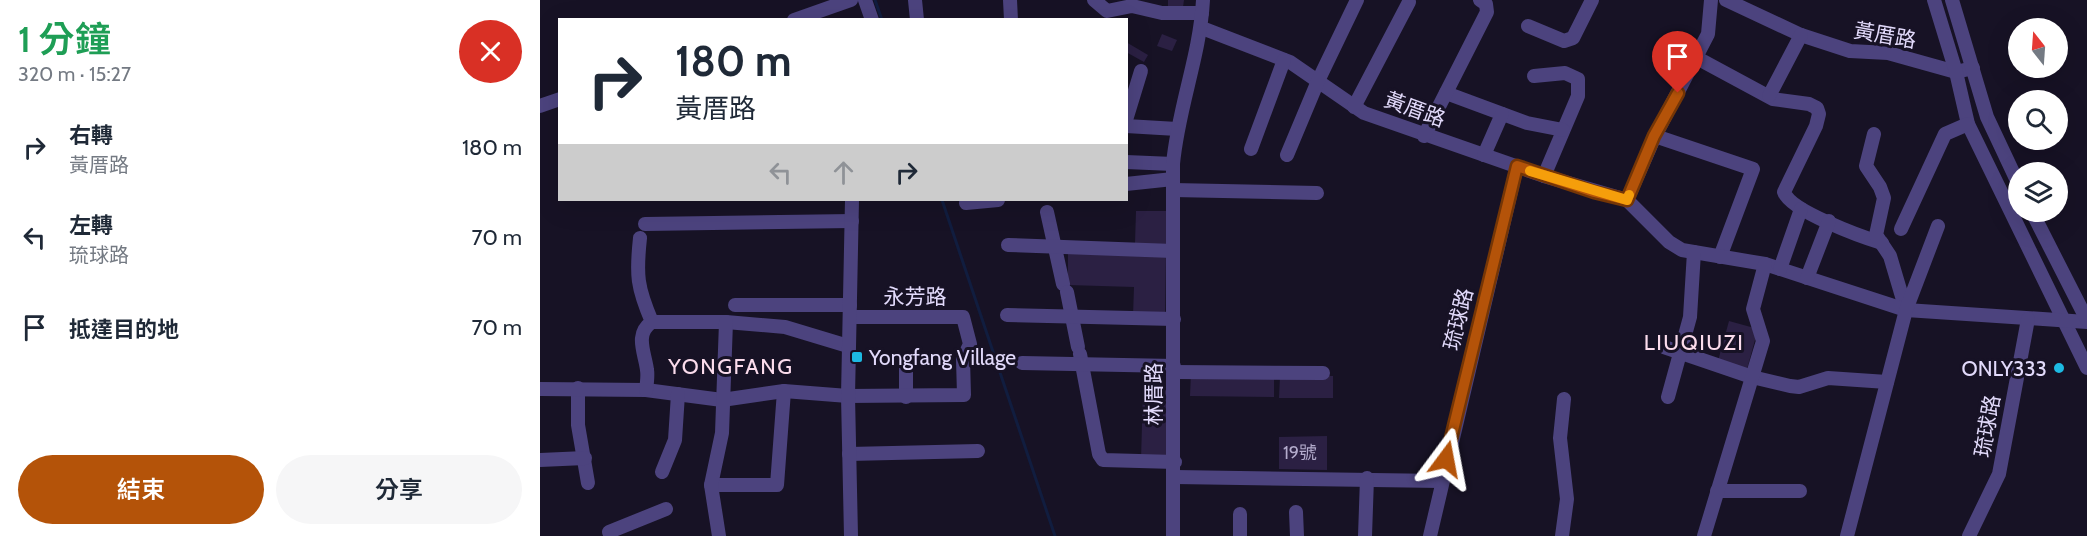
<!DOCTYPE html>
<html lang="zh-TW">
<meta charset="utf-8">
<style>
body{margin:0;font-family:Cabin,"Noto Sans TC",sans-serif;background:#f6f6f7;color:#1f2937;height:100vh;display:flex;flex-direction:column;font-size:22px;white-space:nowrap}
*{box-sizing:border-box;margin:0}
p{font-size:20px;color:#747a83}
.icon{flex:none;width:33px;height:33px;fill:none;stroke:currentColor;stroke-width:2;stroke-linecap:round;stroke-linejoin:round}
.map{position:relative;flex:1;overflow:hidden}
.sheet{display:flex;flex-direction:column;background:#fff;width:540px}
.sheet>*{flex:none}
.hud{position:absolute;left:18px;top:18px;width:570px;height:183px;border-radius:0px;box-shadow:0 6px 24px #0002;background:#fff;color:#1f2937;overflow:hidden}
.needle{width:39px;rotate:343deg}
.fabs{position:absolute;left:1468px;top:18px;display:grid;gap:12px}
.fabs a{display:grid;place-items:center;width:60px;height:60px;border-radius:50%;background:#fff;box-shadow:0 6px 24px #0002;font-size:30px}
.pin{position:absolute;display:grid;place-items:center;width:51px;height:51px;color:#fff;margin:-62px -26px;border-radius:50% 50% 50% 0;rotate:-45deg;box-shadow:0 0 6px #0007}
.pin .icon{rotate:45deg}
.me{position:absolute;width:66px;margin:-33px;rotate:13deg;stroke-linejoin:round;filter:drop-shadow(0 0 4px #0008)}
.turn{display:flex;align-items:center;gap:21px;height:126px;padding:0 18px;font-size:27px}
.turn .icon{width:78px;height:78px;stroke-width:2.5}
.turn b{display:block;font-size:42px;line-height:51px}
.lanes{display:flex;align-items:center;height:57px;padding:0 18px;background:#0003;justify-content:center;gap:30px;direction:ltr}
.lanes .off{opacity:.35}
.round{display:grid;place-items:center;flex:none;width:63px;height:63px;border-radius:32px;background:#f6f6f7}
.summary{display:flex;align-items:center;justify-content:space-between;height:102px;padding:0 18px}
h1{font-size:36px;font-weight:600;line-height:45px;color:#1e9e55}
.primary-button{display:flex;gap:12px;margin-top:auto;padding:12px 18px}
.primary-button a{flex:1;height:69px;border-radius:36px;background:#b45309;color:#fff;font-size:24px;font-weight:600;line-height:69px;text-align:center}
.primary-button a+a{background:#f6f6f7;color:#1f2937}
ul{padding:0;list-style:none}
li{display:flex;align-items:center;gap:18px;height:90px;padding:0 18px}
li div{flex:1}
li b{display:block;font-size:22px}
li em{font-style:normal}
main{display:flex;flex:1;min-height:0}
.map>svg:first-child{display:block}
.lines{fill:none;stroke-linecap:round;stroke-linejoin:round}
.stream{stroke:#111d3f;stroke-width:3}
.building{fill:#2b2043}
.minor{stroke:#4c437e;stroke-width:14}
.route-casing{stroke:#753606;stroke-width:15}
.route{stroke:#b45309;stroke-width:10}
.slow{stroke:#f59e0b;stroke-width:10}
.poi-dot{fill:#1dbae3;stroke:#171225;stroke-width:2}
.labels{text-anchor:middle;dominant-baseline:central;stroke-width:6;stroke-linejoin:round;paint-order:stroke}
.number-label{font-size:18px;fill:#b4accd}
.street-label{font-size:21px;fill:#e2dafb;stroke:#171225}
.poi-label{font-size:21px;fill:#e2dafb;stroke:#171225;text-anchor:start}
.neighbourhood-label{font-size:22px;letter-spacing:1.5px;fill:#fbdcec;stroke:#171225}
</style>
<main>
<section class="sheet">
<div class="summary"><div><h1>1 分鐘</h1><p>320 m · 15:27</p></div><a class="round" style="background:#d93025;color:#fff"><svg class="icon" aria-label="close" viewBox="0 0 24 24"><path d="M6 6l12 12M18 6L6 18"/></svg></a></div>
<ul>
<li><svg class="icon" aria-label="right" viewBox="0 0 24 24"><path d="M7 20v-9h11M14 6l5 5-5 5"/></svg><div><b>右轉</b><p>黃厝路</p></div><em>180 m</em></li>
<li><svg class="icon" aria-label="left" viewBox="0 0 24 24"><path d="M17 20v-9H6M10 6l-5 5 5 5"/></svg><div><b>左轉</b><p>琉球路</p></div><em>70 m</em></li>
<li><svg class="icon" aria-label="arrive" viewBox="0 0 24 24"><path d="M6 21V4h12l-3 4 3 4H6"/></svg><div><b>抵達目的地</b></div><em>70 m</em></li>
</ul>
<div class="primary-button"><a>結束</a><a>分享</a></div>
</section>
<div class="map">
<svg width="1547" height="536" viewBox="0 0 1547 536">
<rect width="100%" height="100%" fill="#171225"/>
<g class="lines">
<!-- stream -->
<g class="stream">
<polyline points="335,0 342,20"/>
<polyline points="402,200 515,536"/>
</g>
</g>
<!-- building -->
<g class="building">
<polygon points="628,0 644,0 643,7 628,7"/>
<polygon points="622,34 637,40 632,51 617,46"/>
<polygon points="586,42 608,55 604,62 586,52"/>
<polygon points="596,211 627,211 627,244 595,244"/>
<polygon points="528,251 626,254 625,317 593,316 594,287 528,285"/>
<polygon points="1189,321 1218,329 1207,369 1178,361"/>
<polygon points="651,373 734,375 734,397 650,396"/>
<polygon points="740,376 793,376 793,398 739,398"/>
<polygon points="603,390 630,390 628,460 601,460"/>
<polygon points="787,436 787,470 739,469 739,437"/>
</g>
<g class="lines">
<!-- minor -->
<g class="minor">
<polyline points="325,0 332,20"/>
<polyline points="375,0 377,20"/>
<polyline points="470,0 471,20"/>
<polyline points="554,0 567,11 592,6 622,13 662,13"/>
<polyline points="1186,0 1261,35 1310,51 1348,53 1416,72 1433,68"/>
<polyline points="1394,0 1416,72 1428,124 1547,368"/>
<polyline points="1412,0 1447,117 1479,185"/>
<polyline points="254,20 311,0"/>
<polyline points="988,26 1024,41 1033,38 1052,0"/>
<polyline points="662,28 750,62 824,113 1004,176 1087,200"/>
<path d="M1157,58l76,41 36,5 8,4 2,6 -3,12 -32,66c6,19 78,45 98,51"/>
<polyline points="994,76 1025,73 1038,79 1038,96 1004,176"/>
<polyline points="906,93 987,123 1023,130"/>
<polyline points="1229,96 1261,35"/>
<polyline points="0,106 20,99"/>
<polyline points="814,107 869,2"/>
<polyline points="586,120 601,71"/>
<polyline points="586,126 637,129"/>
<polyline points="1334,134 1326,166 1340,187 1344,198 1336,235 1350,256 1366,310"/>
<polyline points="884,136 947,12 946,4 940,0"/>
<polyline points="1115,136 1213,169 1180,257"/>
<polyline points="711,149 744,60"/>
<polyline points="747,155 778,81 817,0"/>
<polyline points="944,155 962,114"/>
<polyline points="586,162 633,164"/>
<polyline points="586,184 633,179"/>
<polyline points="633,190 777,193"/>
<polyline points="1087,200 1129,242 1142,250 1225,264 1366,310 1547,322"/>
<polyline points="1087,200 1115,136 1168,34 1171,0"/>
<polyline points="426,203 458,200"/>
<polyline points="507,212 523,284"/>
<polyline points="1492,212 1547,320"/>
<polyline points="105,224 312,221"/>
<polyline points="1361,229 1405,134 1428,124"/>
<path d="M100,238c-4,37 -3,49 12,84"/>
<polyline points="468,245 633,251"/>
<polyline points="1240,269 1261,209"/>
<polyline points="1267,278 1289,221"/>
<polyline points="527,292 538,347"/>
<polyline points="195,305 310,305"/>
<polyline points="467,315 634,319"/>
<polyline points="1124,347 1212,377 1250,386 1259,387 1288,378 1347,382"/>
<polyline points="540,354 559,454 563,460 635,462"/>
<polyline points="366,362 366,397"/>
<polyline points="482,363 634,366"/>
<polyline points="634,372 783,373"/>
<polyline points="38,388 38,425 48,483"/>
<polyline points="0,389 106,390 182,400 244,391 308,396 424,395 423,359 430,344 423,317 310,317"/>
<path d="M106,390c1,-7 2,-14 1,-20 -2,-17 -13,-36 5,-48h74l59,5 63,19"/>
<polyline points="1128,397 1150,317 1154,252"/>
<polyline points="309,454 438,451"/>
<polyline points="0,460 45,458"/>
<polyline points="122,472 135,440 138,394"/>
<polyline points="635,477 901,481"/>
<polyline points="171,485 237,485 244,391"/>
<polyline points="1177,491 1260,491"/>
<polyline points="756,512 757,536"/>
<polyline points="71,536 69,532 126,509"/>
<polyline points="179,536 171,485 182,433 186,322"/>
<polyline points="311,536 308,396 312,200"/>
<path d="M633,536v-372c5,-56 27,-108 30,-164"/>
<polyline points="700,536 700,514"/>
<polyline points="825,536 827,478"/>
<polyline points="890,536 977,166"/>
<polyline points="1022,536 1027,499 1020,438 1024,399"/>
<polyline points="1164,536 1223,341 1213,309 1225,264"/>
<polyline points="1307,536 1366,310 1398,226"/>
<polyline points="1429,536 1459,474 1488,319"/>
</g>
</g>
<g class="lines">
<!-- route casing -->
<g class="route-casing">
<polyline id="route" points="906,459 977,166 1054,192 1087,200 1114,136 1138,93"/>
</g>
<!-- route -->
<use href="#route" class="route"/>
<!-- slow -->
<polyline class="slow" points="990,171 1087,200 1089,195"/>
</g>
<!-- markers -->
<g class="poi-dot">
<rect x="311" y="351" width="12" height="12" rx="3"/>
<circle cx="1519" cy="368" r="6"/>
</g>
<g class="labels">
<!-- number labels -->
<g class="number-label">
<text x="760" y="453">19號</text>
</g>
<!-- street labels -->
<g class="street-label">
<text transform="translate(1345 35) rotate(10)">黃厝路</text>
<text transform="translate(875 109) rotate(20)">黃厝路</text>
<text x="375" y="296">永芳路</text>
<text transform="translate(918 319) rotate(-76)">琉球路</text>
<text transform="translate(613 394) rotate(-90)">林厝路</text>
<text transform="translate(1447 426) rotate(-80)">琉球路</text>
</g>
<!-- poi labels -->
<g class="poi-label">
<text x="329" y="357">Yongfang Village</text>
<text x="1507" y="368" text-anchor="end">ONLY333</text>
</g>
<!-- neighbourhood labels -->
<g class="neighbourhood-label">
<text x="1154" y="342">LIUQIUZI</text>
<text x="191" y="366">YONGFANG</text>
</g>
</g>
</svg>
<div class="fabs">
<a><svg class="needle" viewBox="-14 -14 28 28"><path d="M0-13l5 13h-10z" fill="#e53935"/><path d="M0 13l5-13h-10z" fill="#747a83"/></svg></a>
<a><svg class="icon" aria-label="search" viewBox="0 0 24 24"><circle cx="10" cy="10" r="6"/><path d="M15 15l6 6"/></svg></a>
<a><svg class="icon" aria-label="layers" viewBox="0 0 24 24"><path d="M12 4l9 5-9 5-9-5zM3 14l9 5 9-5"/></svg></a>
</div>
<div class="pin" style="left:1138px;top:93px;background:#d93025"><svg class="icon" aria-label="arrive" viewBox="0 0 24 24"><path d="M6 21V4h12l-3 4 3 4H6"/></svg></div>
<svg class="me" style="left:906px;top:459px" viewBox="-20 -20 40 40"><path d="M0-17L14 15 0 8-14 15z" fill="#b45309" stroke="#fff" stroke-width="4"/></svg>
<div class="hud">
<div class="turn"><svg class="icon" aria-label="right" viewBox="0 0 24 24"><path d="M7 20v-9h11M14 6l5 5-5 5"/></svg><div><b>180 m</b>黃厝路</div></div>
<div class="lanes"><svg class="icon off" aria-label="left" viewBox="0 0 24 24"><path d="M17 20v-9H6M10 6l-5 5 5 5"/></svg><svg class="icon off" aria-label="ahead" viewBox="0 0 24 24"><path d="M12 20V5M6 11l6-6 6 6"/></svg><svg class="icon" aria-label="right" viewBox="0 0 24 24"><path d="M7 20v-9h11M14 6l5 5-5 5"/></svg></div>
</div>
</div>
</main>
